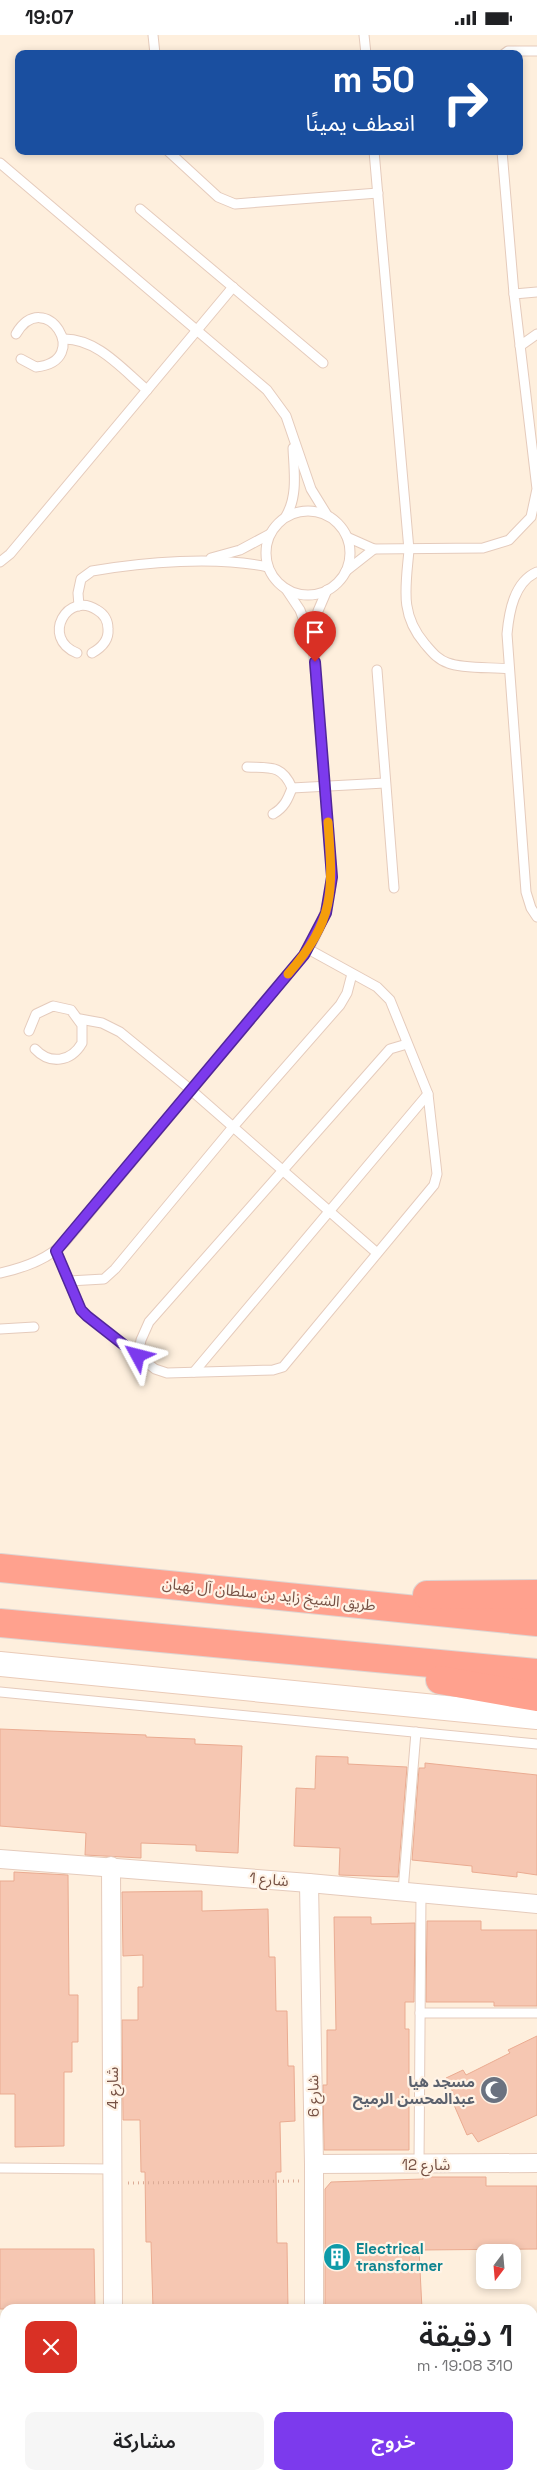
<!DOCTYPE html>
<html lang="ar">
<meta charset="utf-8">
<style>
body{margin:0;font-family:"Space Grotesk","Noto Sans Arabic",sans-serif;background:#f6f6f6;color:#202124;direction:rtl;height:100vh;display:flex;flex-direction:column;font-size:19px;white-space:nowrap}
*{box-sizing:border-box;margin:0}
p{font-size:16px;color:#757577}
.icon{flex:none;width:28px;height:28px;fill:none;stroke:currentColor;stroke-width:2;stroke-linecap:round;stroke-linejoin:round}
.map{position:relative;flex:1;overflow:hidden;direction:ltr}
.side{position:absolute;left:0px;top:2269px;width:538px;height:176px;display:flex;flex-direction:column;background:#fff;border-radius:15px 15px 0 0;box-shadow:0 2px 8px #0003;direction:rtl}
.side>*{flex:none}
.top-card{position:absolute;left:15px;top:15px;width:508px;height:105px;border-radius:10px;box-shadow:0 2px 8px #0003;direction:rtl;background:#1a4fa0;color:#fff;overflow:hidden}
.needle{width:32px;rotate:196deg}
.buttons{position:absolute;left:476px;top:2209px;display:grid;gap:10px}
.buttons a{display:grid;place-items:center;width:45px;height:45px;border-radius:10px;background:#fff;box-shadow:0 2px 8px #0003;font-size:25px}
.pin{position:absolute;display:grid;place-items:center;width:42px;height:42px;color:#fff;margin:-51px -21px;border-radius:50% 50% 50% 0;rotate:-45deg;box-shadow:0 0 5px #0007}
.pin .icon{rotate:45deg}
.me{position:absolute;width:55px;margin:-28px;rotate:308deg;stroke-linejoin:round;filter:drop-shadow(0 0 4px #0008)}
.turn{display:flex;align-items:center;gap:18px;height:105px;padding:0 25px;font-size:22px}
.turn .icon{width:65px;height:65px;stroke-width:2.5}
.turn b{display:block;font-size:35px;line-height:42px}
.round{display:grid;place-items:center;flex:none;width:52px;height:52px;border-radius:10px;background:#f6f6f6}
.headline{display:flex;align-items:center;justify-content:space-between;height:85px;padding:0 25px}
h1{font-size:30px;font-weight:600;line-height:38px}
.action{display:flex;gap:10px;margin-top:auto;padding:10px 25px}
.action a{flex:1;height:58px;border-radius:10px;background:#7c3aed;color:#fff;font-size:20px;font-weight:600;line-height:58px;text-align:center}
.action a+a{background:#f6f6f6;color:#202124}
.status{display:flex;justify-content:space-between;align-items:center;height:35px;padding:0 25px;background:#fff;direction:ltr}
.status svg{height:14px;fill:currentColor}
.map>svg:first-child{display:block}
.building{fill:#f6c7b2;stroke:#eaab91}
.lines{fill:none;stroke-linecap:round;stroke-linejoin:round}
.lane-casing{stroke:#e5cbbc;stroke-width:11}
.street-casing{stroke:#e5cbbc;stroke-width:20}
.secondary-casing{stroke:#eacbb8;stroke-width:26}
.highway-casing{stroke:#ded5d2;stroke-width:30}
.path{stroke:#dbab96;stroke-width:3;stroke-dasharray:1 4;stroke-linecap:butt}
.lane{stroke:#fff;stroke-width:9}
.street{stroke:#fff;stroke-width:18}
.secondary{stroke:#fff;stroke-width:24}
.highway{stroke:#ffa18e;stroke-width:28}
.route-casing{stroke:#51269a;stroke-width:12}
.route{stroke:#7c3aed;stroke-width:9}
.slow{stroke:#f59e0b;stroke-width:9}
.labels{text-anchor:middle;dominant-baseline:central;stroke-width:4.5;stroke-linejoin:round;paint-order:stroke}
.street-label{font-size:15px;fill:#765144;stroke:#fff3e6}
.worship-label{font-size:15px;font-weight:bold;fill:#5b616d;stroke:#fff3e6;text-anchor:end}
.culture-label{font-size:15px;font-weight:bold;fill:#0d838f;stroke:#fff3e6;text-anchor:start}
</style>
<div class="status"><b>19:07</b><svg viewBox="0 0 49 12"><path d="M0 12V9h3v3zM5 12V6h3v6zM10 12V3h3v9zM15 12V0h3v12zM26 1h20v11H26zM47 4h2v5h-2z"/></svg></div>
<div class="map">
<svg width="537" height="2444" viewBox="0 0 537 2444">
<rect width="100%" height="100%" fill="#feefdd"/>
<!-- building -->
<g class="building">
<polygon points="0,1694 146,1700 146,1702 195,1704 195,1709 242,1711 238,1818 196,1816 196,1810 141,1808 141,1823 85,1820 86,1798 0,1791"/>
<polygon points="316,1721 348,1722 348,1729 407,1732 398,1842 339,1840 340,1813 294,1811 296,1753 315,1754"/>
<polygon points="425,1728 537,1740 537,1840 517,1837 517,1842 472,1837 472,1831 412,1825 419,1733 425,1733"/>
<polygon points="14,1837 68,1840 69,1960 78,1960 78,2007 72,2007 72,2037 64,2037 64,2111 15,2112 15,2059 0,2059 0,1846 14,1846"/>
<polygon points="202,1856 202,1876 268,1874 269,1922 275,1922 276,1976 287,1976 288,2031 294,2031 295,2086 280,2087 281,2137 276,2137 277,2208 287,2208 288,2274 153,2274 151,2207 146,2207 145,2137 141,2137 140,2085 123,2085 122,1985 138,1985 138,1952 143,1952 143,1920 123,1921 122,1857"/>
<polygon points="334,1882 371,1882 371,1889 415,1888 414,1967 405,1967 405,1994 409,1994 409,2115 324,2115 323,2050 327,2050 327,1995 336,1995"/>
<polygon points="427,1886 481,1886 481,1895 537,1895 537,1971 494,1971 494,1967 426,1967"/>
<polygon points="537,2001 537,2080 478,2107 472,2098 467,2100 454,2070 458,2068 446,2043 463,2035 466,2040 510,2018 508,2015"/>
<polygon points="423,2142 486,2142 486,2151 537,2151 537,2214 419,2215 422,2274 325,2274 325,2154 331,2147 423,2144"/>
<polygon points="0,2214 94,2214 95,2274 0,2274"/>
</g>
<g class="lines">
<!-- lane casing -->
<g class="lane-casing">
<g id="lane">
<polyline points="153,0 155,19"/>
<polyline points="364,0 366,19"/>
<polyline points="504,19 508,16 537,16"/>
<polyline points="168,116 218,162 235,169 378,158"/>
<path d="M374,116l35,399c-3,36 -10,64 16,94 7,8 13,16 23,19 16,6 44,4 61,6"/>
<polyline points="502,116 514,259"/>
<polyline points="0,128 267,355 286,381 311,454 327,480"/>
<polyline points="140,174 323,328"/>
<path d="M16,299c29,-49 78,27 20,33l-15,-8"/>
<path d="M63,304c34,-1 60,31 84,51"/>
<polyline points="520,311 537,299"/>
<circle cx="308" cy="518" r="42"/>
<path d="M286,481c12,-20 8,-45 7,-68"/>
<polyline points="347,502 374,514 483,513 509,505 531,482 537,454 514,259 537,257"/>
<polyline points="211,523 240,515 270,499"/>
<polyline points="0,527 10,519 233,252"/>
<polyline points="346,536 374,514"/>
<path d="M537,537c-23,10 -28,40 -30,62l19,258 5,16 6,9"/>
<polyline points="286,554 300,575 312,607"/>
<path d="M79,571l-1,-13 3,-14 11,-8c52,-9 124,-15 176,-4"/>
<path d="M77,618c-37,-15 -9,-63 20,-43 7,4 11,11 11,19 1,11 -7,19 -16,24"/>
<polyline points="377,635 394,853"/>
<path d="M247,732c22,1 35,-3 45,21 -4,11 -8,20 -19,26"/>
<polyline points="292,753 385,748"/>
<polyline points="80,984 102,988 120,997 191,1055 377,1218"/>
<path d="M29,996l7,-17 17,-8 18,4 11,15v18c-11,19 -32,22 -47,6"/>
<polyline points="56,1216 81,1275 87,1281 155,1334 167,1338 273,1335 283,1332 434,1150 437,1139 428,1059 390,965 377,952 308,914"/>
<path d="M0,1238c24,-5 47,-13 65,-31l239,-287c17,-24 25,-49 28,-78l-19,-233 5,-33 9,-21"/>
<polyline points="69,1246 104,1244 115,1234 233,1092 340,970 347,958 352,939"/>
<polyline points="0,1294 34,1292"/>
<polyline points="138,1321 141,1305 149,1287 390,1014 407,1009"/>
<polyline points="194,1337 428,1059"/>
<polyline points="0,1657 537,1709"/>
<polyline points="403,1856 416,1697"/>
<polyline points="420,1978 537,1978"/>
<polyline points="419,2129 421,1858"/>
<polyline points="0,2133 112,2134"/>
</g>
</g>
<!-- street casing -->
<g class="street-casing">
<g id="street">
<polyline points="0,1824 309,1848 537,1869"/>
<polyline points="111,1831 113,2274"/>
<polyline points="309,1848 314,2129 314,2274"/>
<polyline points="314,2129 537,2128"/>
<polyline points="532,2328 537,2328"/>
<polyline points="113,2444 113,2440"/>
<polyline points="314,2444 314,2440"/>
</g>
</g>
<!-- secondary casing -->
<g class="secondary-casing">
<polyline id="secondary" points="0,1629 537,1682"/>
</g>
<!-- highway casing -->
<g class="highway-casing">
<g id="highway">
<polyline points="0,1533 537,1587"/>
<polyline points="427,1560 537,1559"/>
<polyline points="0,1588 537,1638"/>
<polyline points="440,1645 537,1662"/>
</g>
</g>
<!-- path -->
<polyline class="path" points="128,2148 299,2146"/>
<!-- lane -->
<use href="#lane" class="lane"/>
<!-- street -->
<use href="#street" class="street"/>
<!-- secondary -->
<use href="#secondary" class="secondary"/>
<!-- highway -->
<use href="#highway" class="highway"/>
</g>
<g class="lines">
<!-- route casing -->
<g class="route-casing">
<polyline id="route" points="138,1321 87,1281 81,1275 56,1216 304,920 326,878 332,842 315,627"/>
</g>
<!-- route -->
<use href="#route" class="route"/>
<!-- slow -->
<path class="slow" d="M288,939c48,-55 45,-83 40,-152"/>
</g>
<!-- icons -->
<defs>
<g id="mosque-disc" transform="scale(1.4375)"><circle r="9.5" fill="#6b7280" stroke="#fff3e6"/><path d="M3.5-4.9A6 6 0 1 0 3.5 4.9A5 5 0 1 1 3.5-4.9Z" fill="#fff"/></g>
<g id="building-disc" transform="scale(1.4375)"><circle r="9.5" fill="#0f9aa8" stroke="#fff3e6"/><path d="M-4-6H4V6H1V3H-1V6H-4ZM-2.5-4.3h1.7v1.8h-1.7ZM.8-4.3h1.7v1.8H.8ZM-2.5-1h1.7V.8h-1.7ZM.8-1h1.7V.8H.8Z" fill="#fff"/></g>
</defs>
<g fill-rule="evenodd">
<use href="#mosque-disc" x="494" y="2055"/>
<use href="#building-disc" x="337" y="2222"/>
</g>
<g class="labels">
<!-- street labels -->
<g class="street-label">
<text transform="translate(269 1559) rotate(6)">طريق الشيخ زايد بن سلطان آل نهيان</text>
<text transform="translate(269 1844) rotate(5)">شارع 1</text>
<text transform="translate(112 2053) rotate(-90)">شارع 4</text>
<text transform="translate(313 2061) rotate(-91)">شارع 6</text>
<text x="426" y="2129">شارع 12</text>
</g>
<!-- worship labels -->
<g class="worship-label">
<text x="475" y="2046">مسجد هيا<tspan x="475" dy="17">عبدالمحسن الرميح</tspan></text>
</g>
<!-- culture labels -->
<g class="culture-label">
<text x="356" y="2213">Electrical<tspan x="356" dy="17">transformer</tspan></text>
</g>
</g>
</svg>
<div class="buttons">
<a><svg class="needle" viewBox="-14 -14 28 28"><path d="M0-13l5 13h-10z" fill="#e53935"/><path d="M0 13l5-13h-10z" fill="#757577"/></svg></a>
</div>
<div class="pin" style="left:315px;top:627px;background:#d93025"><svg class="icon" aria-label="arrive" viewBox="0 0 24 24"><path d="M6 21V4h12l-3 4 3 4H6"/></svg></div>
<svg class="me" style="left:138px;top:1321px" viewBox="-20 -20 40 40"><path d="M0-17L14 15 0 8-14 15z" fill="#7c3aed" stroke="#fff" stroke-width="4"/></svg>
<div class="top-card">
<div class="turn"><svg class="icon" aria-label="right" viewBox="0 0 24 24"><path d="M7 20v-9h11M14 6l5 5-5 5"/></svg><div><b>50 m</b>انعطف يمينًا</div></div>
</div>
<section class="side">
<div class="headline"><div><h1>1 دقيقة</h1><p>310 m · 19:08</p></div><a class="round" style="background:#d93025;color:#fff"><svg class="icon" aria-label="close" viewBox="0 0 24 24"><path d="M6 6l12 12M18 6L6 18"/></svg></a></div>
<div class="action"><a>خروج</a><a>مشاركة</a></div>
</section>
</div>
